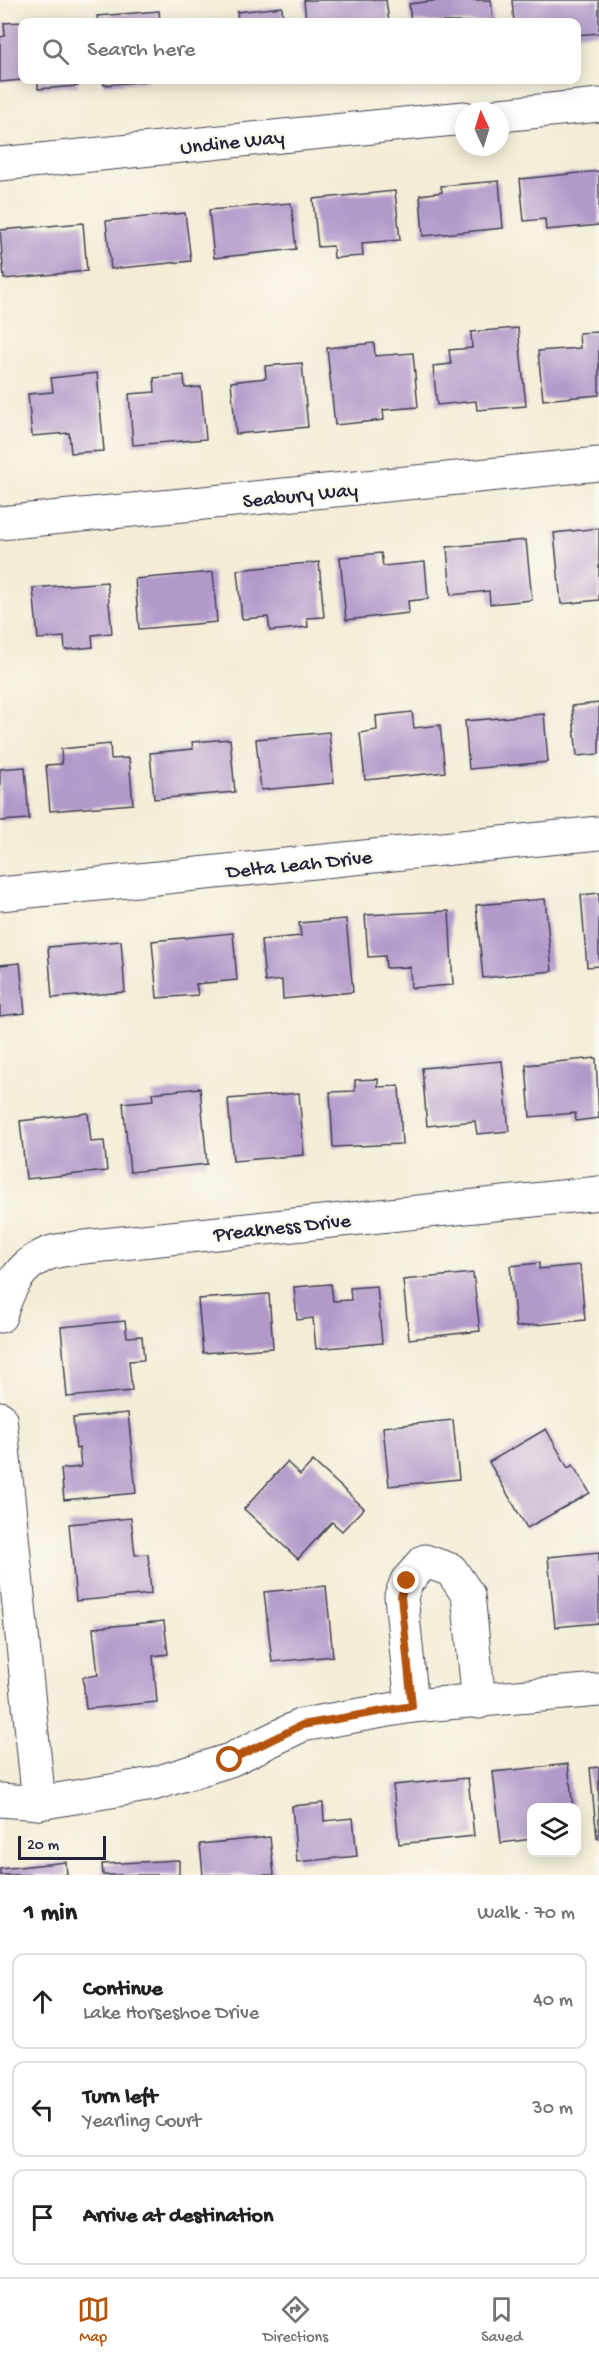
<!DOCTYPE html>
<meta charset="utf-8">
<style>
:root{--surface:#fff;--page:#f2f2f2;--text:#202124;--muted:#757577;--line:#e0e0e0;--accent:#b45309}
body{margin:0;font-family:"Gochi Hand",sans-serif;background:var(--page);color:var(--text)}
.controls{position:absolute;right:18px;bottom:18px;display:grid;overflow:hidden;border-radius:12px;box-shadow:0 3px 15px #0003}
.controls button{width:54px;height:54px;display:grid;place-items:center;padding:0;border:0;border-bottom:2px solid var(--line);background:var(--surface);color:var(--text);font:30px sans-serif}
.compass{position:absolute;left:455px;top:102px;width:54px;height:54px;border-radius:50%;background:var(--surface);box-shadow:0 3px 15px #0003;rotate:356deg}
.scale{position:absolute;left:18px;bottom:15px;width:88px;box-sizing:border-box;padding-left:6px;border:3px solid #22223b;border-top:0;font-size:16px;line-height:21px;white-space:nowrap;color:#22223b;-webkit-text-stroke:4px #fbf7ec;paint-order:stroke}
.stop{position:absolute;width:18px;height:18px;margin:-14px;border:4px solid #b45309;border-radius:50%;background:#fff}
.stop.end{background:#b45309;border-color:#fff;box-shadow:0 2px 6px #0008}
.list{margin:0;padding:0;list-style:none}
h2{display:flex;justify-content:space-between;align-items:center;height:78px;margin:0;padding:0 24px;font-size:26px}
h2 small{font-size:20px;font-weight:400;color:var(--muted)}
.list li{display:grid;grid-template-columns:39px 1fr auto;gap:18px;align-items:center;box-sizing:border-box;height:96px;margin:0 12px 12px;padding:0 12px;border:2px solid var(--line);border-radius:12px}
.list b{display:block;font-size:22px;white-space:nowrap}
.list p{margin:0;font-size:20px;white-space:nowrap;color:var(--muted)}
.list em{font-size:20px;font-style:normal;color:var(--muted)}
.icon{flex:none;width:33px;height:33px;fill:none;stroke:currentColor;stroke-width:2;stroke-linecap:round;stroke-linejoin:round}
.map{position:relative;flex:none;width:599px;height:1875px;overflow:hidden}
.search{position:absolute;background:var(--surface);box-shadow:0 3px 15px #0003;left:18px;right:18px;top:18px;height:66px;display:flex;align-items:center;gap:15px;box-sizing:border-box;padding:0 21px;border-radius:12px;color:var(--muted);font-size:22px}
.sheet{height:402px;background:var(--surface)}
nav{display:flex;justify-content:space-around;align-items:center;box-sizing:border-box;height:84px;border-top:2px solid var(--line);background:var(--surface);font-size:16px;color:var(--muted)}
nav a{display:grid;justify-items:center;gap:3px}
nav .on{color:var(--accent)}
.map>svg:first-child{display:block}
.building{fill:#b199ca}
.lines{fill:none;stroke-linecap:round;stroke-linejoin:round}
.minor-casing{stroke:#414052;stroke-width:35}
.minor{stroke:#fff;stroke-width:33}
.route{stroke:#b45309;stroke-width:8}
.labels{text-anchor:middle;stroke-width:5;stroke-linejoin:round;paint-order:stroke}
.street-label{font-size:21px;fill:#22223b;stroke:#fbf7ec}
</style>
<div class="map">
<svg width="599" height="1875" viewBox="0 0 599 1875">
<rect width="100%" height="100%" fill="#fbf7ec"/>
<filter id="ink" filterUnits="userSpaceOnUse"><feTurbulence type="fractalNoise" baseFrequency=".0167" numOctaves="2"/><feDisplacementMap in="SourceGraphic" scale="12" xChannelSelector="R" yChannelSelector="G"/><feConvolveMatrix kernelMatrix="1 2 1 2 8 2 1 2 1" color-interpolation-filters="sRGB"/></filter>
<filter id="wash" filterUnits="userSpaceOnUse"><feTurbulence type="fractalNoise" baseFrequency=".008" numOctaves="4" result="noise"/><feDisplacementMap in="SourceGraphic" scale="24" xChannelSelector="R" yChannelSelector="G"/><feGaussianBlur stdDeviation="1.35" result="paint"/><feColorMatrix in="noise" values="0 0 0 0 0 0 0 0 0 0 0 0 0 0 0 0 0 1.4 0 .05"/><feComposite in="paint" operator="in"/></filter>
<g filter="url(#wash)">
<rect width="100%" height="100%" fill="#f3edd7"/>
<g id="blocks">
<g class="building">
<polygon points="304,0 386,0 389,22 306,22"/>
<polygon points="442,0 491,0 493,22 411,22 409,4"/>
<polygon points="512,0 599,0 599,33 576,35 576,22 514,22"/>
<polygon points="282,7 283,22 233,22 238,20 237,12"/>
<polygon points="159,11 160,22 98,22 97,16"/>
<polygon points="22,22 22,80 0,82 0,37 5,36 4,23"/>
<polygon points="38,80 77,80 78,86 38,89"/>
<polygon points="103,80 148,80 148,81 104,85"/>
<polygon points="599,171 599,225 546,230 545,219 524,221 520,179"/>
<polygon points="499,181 503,228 423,236 420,195 442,192 441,186"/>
<polygon points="395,191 400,240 362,243 363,256 334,258 333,246 318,247 313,199"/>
<polygon points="291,203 296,249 214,258 209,210"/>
<polygon points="185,213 191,261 111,269 106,221"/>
<polygon points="83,223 87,271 4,279 0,230"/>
<polygon points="518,328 526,406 477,410 476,401 437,405 433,366 451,364 449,350 472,348 471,332"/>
<polygon points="599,332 599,395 543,400 538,351 580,348 579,333"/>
<polygon points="374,343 375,356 413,353 418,407 383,410 384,420 335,425 327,348"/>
<polygon points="302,363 308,427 236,434 231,382 266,378 265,366"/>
<polygon points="97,373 104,451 71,453 69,433 32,436 28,394 53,392 51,378"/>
<polygon points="184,375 185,388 201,387 206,439 133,445 129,394 155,392 154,378"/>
<polygon points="599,528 599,600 561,604 554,533"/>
<polygon points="526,540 532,600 490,604 489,591 451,595 447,547"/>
<polygon points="381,553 383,566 425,562 428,599 408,601 409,613 346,620 340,557"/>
<polygon points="319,562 324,617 307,618 308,627 270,631 268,617 242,619 237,570"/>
<polygon points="213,572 217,622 139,629 135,579"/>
<polygon points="107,582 112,633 92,635 93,647 65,650 64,637 38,639 33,588"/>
<polygon points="599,703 599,754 577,756 572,706"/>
<polygon points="412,712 414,728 440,725 445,772 365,780 360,733 377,730 376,716"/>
<polygon points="544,714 548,762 469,769 465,721"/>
<polygon points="329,732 334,783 261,790 256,739"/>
<polygon points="230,739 235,792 154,799 150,753 193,749 192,742"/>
<polygon points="110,744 111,759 129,758 133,804 50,811 46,765 62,764 61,749"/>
<polygon points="25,767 29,819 0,821 0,769"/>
<polygon points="599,893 599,966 587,967 581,895"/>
<polygon points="545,899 552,971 483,978 476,905"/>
<polygon points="449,911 453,985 411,988 410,967 386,968 385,956 368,957 365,915"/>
<polygon points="346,919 353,992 283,999 282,980 265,982 261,940 301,936 299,923"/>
<polygon points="233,933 237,980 196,984 198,995 157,998 152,941"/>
<polygon points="121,941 125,992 52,998 48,947"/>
<polygon points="20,963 25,1013 0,1016 0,965"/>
<polygon points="596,1058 599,1118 576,1121 575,1113 530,1117 526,1065"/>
<polygon points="502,1061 509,1131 477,1134 475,1121 427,1126 422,1068"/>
<polygon points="378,1079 378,1087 399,1086 402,1144 333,1147 330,1092 355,1091 355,1080"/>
<polygon points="200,1088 207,1164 130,1172 123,1103 153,1100 152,1093"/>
<polygon points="299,1093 304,1155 233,1161 228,1099"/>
<polygon points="88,1113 91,1142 104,1141 107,1171 26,1179 20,1121"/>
<polygon points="539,1263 539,1269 580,1265 585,1320 516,1327 510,1266"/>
<polygon points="473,1273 480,1331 409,1339 403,1280"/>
<polygon points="331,1284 333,1301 351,1300 350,1288 377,1286 382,1343 316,1349 313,1318 297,1320 294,1287"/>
<polygon points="269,1294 273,1348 203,1353 198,1299"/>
<polygon points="125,1321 127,1337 142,1336 144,1360 129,1361 132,1391 67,1397 61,1327"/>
<polygon points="128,1413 136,1493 64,1500 61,1469 81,1467 79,1448 76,1449 73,1418"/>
<polygon points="453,1420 459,1479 389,1486 383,1427"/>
<polygon points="546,1429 568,1468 573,1465 590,1493 527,1528 489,1462"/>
<polygon points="313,1461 364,1508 342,1531 332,1522 298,1559 244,1509 287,1462 300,1475"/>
<polygon points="131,1518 135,1555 148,1554 151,1594 76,1601 69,1524"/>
<polygon points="599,1552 599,1623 555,1627 548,1557"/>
<polygon points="326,1586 333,1656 272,1662 264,1592"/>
<polygon points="164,1621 168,1654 153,1656 157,1702 86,1709 83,1677 98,1675 93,1628"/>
<polygon points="568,1764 573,1808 532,1808 532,1839 501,1843 493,1772"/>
<polygon points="599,1767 599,1838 597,1838 590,1768"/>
<polygon points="468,1778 474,1836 399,1844 393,1785"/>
<polygon points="323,1803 324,1821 353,1818 357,1856 297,1862 292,1806"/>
<polygon points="270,1837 274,1875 203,1875 200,1844"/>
<polygon points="179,1860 179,1875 103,1875 102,1864"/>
<polygon points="66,1862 67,1875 0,1875 0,1869"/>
</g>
</g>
</g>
<g filter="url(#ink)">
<use href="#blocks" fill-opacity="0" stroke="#414052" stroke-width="1.5"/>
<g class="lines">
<defs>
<g id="minor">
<polyline points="500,115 599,105"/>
<polyline points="0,164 464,118"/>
<polyline points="0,523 599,464"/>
<polyline points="0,894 599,833"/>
<path d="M0,1316C8,1289 19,1265 47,1254C55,1250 66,1250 75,1248L599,1193"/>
<polyline points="0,1418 39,1803"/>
<polyline points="412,1706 401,1596 407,1581 425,1561 451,1570 468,1595 479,1702"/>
<polyline points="0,1800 39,1803 153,1784 230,1760 302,1725 412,1706 599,1690"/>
</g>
</defs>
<use href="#minor" class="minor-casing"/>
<use href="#minor" class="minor"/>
</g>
</g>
<g class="lines" filter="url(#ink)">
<polyline class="route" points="230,1760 302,1725 412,1706 401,1596 407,1581"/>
</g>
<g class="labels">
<g class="street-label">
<text transform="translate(232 141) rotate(-6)" y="7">Undine Way</text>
<text transform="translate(300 494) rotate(-6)" y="7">Seabury Way</text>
<text transform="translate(299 863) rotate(-6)" y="7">Delta Leah Drive</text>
<text transform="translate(282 1226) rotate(-6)" y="7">Preakness Drive</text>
</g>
</g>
</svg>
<div class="controls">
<button><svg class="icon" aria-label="layers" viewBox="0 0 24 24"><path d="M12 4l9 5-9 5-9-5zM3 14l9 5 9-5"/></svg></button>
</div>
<svg class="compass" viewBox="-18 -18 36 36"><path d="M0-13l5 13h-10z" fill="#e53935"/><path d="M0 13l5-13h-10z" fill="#757577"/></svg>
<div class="scale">20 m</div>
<div class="stop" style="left:230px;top:1760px"></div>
<div class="stop end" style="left:407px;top:1581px"></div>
<div class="search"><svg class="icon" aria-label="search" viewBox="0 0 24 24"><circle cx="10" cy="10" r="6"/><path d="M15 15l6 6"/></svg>Search here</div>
</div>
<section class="sheet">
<h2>1 min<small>Walk · 70 m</small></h2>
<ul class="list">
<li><svg class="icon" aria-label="ahead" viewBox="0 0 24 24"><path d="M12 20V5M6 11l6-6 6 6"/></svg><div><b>Continue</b><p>Lake Horseshoe Drive</p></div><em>40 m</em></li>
<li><svg class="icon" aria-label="left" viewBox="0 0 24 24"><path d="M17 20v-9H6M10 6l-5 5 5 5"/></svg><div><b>Turn left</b><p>Yearling Court</p></div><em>30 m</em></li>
<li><svg class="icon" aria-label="arrive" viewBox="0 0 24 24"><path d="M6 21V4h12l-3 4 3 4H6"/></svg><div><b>Arrive at destination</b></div></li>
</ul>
</section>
<nav>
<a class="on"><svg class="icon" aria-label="map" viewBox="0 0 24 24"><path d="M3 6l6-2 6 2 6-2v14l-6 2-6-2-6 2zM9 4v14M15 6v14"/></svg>Map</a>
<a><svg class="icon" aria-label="directions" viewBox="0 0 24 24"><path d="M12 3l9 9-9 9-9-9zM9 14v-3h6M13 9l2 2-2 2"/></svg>Directions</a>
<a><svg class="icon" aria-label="saved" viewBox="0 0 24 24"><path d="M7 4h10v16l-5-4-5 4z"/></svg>Saved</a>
</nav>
